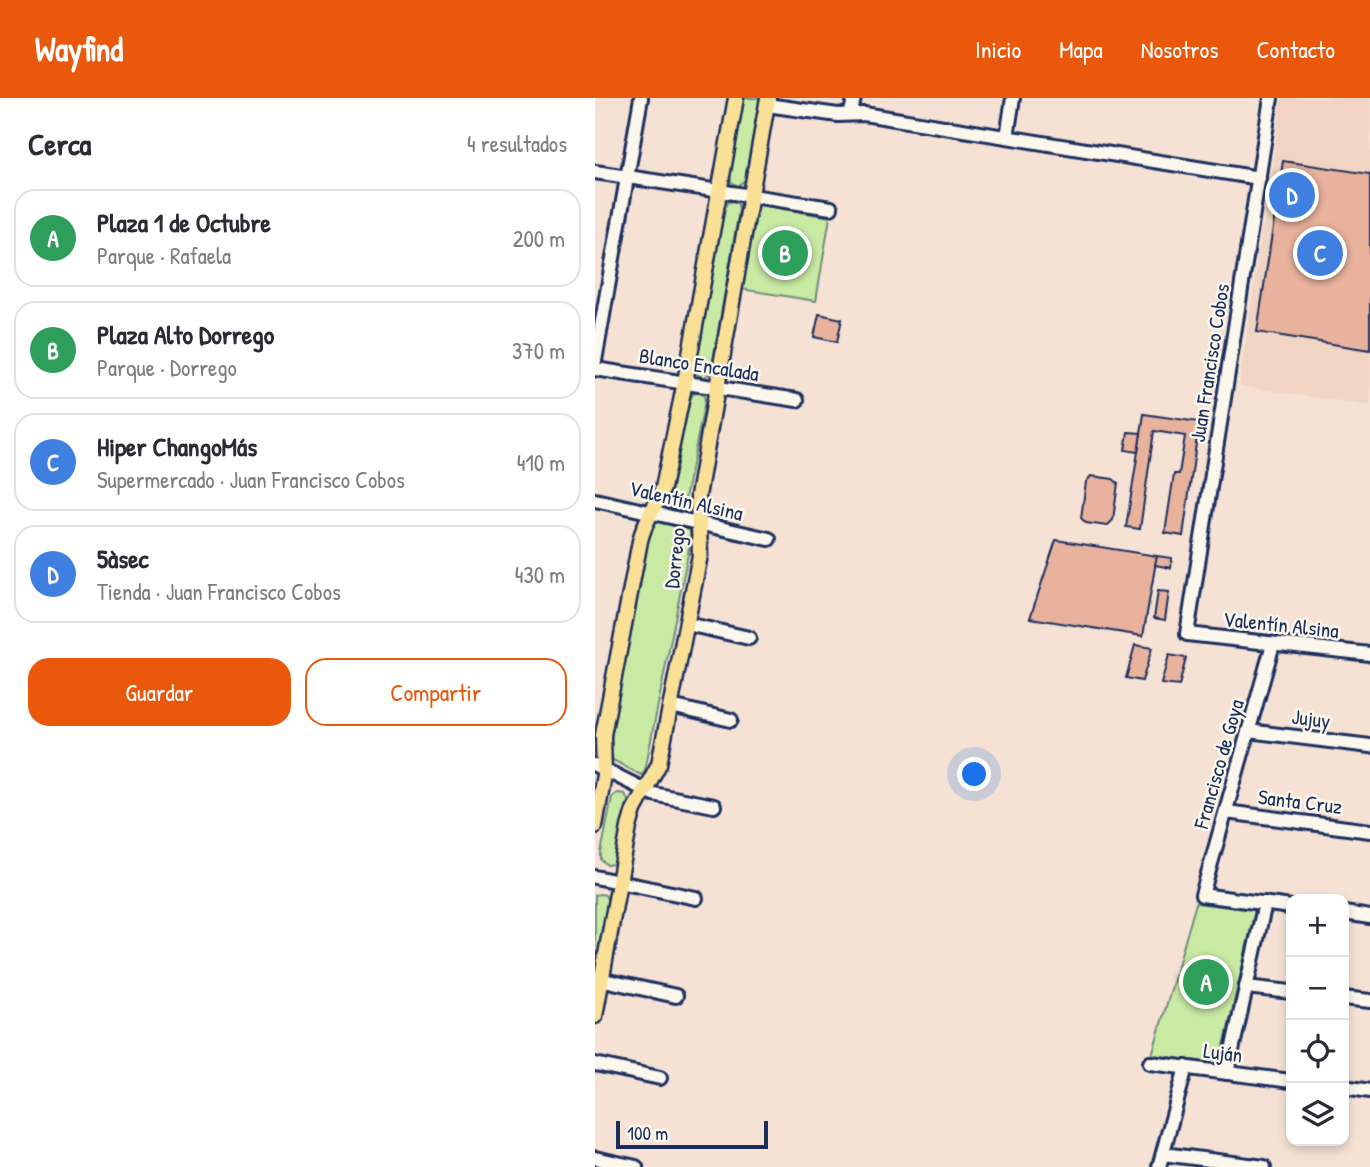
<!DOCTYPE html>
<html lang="es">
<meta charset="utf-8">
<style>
:root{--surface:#fff;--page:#f2f2f3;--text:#2b2b33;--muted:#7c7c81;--line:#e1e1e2;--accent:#ea580c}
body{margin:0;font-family:"Patrick Hand",sans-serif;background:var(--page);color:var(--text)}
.controls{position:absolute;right:21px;bottom:21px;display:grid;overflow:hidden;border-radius:14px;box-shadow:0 4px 10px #0003}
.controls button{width:63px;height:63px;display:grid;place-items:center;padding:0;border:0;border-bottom:2px solid var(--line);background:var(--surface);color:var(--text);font:35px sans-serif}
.scale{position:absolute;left:21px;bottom:18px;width:152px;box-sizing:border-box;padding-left:7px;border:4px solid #1b2f5e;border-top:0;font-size:19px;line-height:24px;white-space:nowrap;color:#1b2f5e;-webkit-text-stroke:5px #fbf7ec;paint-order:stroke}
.you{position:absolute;left:380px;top:677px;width:24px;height:24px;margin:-18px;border:5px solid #fff;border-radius:50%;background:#1a73e8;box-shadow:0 0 0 10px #1a73e833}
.badge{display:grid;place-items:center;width:46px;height:46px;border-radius:50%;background:var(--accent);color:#fff;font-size:23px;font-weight:700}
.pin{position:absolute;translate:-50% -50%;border:4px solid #fff;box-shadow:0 2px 7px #0006}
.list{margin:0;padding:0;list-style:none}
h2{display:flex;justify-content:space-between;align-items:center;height:91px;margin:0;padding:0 28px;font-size:30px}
h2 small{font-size:23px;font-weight:400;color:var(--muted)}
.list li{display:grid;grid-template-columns:46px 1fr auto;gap:21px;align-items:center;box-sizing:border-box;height:98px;margin:0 14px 14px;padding:0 14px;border:2px solid var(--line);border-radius:21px}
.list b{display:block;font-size:26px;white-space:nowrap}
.list p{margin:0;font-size:23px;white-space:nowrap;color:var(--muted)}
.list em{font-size:23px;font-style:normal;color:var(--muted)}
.actions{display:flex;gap:14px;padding:21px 28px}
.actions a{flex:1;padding:16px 0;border:2px solid var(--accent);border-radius:21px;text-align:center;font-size:24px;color:var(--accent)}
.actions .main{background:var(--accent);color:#fff}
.icon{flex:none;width:38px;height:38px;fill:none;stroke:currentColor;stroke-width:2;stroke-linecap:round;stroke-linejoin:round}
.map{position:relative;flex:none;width:775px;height:1069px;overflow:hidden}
header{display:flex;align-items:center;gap:42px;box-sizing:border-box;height:98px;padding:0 35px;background:var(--accent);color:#fff}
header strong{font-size:33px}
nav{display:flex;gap:38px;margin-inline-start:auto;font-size:24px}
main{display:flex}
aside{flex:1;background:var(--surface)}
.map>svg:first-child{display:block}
.built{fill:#f1d4c3}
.green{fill:#c9eaa3;stroke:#728c80;stroke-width:2}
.building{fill:#e8b29c;stroke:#1b2f5e;stroke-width:2}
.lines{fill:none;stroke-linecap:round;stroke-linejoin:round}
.minor-casing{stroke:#1b2f5e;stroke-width:18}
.major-casing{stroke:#1b2f5e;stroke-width:19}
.minor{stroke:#fbf7ec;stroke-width:12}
.major{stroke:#fadf96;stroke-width:14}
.labels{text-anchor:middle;stroke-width:5;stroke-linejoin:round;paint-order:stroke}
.street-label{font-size:21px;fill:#1b2f5e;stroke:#fbf7ec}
</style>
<header>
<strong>Wayfind</strong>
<nav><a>Inicio</a><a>Mapa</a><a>Nosotros</a><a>Contacto</a></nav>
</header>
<main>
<aside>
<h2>Cerca<small>4 resultados</small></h2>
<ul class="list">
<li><span class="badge" style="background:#2e9e5b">A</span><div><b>Plaza 1 de Octubre</b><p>Parque · Rafaela</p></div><em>200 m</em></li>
<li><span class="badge" style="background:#2e9e5b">B</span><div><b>Plaza Alto Dorrego</b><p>Parque · Dorrego</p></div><em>370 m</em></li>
<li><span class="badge" style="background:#3f7fe0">C</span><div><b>Hiper ChangoMás</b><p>Supermercado · Juan Francisco Cobos</p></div><em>410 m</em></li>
<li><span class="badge" style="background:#3f7fe0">D</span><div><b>5àsec</b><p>Tienda · Juan Francisco Cobos</p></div><em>430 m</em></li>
</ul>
<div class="actions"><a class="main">Guardar</a><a>Compartir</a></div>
</aside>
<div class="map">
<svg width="775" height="1069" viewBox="0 0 775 1069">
<rect width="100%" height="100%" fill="#f5e2d4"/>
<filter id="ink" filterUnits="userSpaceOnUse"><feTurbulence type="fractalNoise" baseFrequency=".0143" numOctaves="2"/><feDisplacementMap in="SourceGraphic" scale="14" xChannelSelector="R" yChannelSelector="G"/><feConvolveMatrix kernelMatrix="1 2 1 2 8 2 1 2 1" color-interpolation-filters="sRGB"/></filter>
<g filter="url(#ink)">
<polygon class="built" points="687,0 775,0 775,308 644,288"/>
<g class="green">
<polygon points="149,0 165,0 150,82 143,88 136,84 135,77"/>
<polygon points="138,103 143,106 144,112 116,274 109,280 102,276 101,269 129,110 132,105"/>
<polygon points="164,107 235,119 221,203 146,191 159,111"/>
<polygon points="104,294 109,298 110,303 89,406 88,409 81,413 75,408 74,402 95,301 98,296"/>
<polygon points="64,424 95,432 95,446 50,672 46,677 18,662 14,651 51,446 58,427"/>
<polygon points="22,695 30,696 33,702 20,762 18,766 12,767 6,762 6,755 17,699"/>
<polygon points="5,796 10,797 13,803 0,866 0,797"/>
<polygon points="601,805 660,812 625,966 557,957"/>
</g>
<g class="building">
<polygon points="688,63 775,76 775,252 662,234"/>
<polygon points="224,216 247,221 242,244 219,239"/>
<polygon points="549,316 604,324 588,438 570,435 579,376 584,376 590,338 559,333 545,431 531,429"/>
<polygon points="533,334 546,335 543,354 530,352"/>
<polygon points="496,378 518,381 523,385 518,422 512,428 491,425 486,420 491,384"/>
<polygon points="461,442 562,458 548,538 435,520"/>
<polygon points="562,458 577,460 576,470 560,467"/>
<polygon points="563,493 574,494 570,522 559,520"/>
<polygon points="540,547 557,550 547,583 531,580"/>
<polygon points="574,557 591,560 584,588 566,586"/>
</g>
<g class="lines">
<defs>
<g id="minor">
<polyline points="676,0 592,536 775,556"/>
<polyline points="172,7 243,17 269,16 664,80"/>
<polyline points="256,15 259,0"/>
<polyline points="412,39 418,0"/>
<polyline points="0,74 236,110"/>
<polyline points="0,263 46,0"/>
<polyline points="0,271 202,302"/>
<polyline points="0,402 174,441"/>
<polyline points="92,526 154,540"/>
<polyline points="678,546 607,797 696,809"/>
<polyline points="76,608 136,622"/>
<polyline points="653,633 775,648"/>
<polyline points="0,667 58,696 119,708"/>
<polyline points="631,714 775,733"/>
<polyline points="0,779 101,800"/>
<polyline points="749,815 775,819"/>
<polyline points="0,880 81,898"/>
<polyline points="651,889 696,894"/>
<polyline points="749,900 775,903"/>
<polyline points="555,965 696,983"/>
<polyline points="0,966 65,980"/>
<polyline points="632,975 670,805"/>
<polyline points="749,989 775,993"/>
<polyline points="568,1056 669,1069"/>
<polyline points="0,1060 41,1069"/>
<polyline points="564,1069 591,969"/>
</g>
<g id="major">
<path d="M0,728L9,677L8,637L45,443C49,423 61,409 68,390L90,284L141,0"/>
<polyline points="0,918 34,729 39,712 64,666 105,457 103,398 173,0"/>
</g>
</defs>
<use href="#minor" class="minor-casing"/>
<use href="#major" class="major-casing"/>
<use href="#minor" class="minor"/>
<use href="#major" class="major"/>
</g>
</g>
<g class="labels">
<g class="street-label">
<text transform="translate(615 265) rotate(-81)" y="7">Juan Francisco Cobos</text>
<text transform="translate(104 267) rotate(9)" y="7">Blanco Encalada</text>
<text transform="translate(91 403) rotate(13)" y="7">Valentín Alsina</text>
<text transform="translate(80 460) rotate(-84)" y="7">Dorrego</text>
<text transform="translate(686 527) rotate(6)" y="7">Valentín Alsina</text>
<text transform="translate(716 621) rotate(7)" y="7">Jujuy</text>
<text transform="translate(624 666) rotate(-74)" y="7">Francisco de Goya</text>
<text transform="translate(705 704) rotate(7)" y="7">Santa Cruz</text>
<text transform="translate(628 955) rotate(7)" y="7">Luján</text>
</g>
</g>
</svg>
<div class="controls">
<button>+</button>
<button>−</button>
<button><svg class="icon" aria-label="locate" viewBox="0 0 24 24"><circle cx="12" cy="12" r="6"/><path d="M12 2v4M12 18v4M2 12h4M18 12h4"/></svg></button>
<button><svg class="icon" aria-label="layers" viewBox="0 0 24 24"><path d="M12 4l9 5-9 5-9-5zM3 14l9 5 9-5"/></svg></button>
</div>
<div class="scale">100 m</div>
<div class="you"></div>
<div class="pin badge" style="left:611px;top:884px;background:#2e9e5b">A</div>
<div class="pin badge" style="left:190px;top:155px;background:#2e9e5b">B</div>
<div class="pin badge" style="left:725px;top:155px;background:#3f7fe0">C</div>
<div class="pin badge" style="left:697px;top:97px;background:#3f7fe0">D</div>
</div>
</main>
